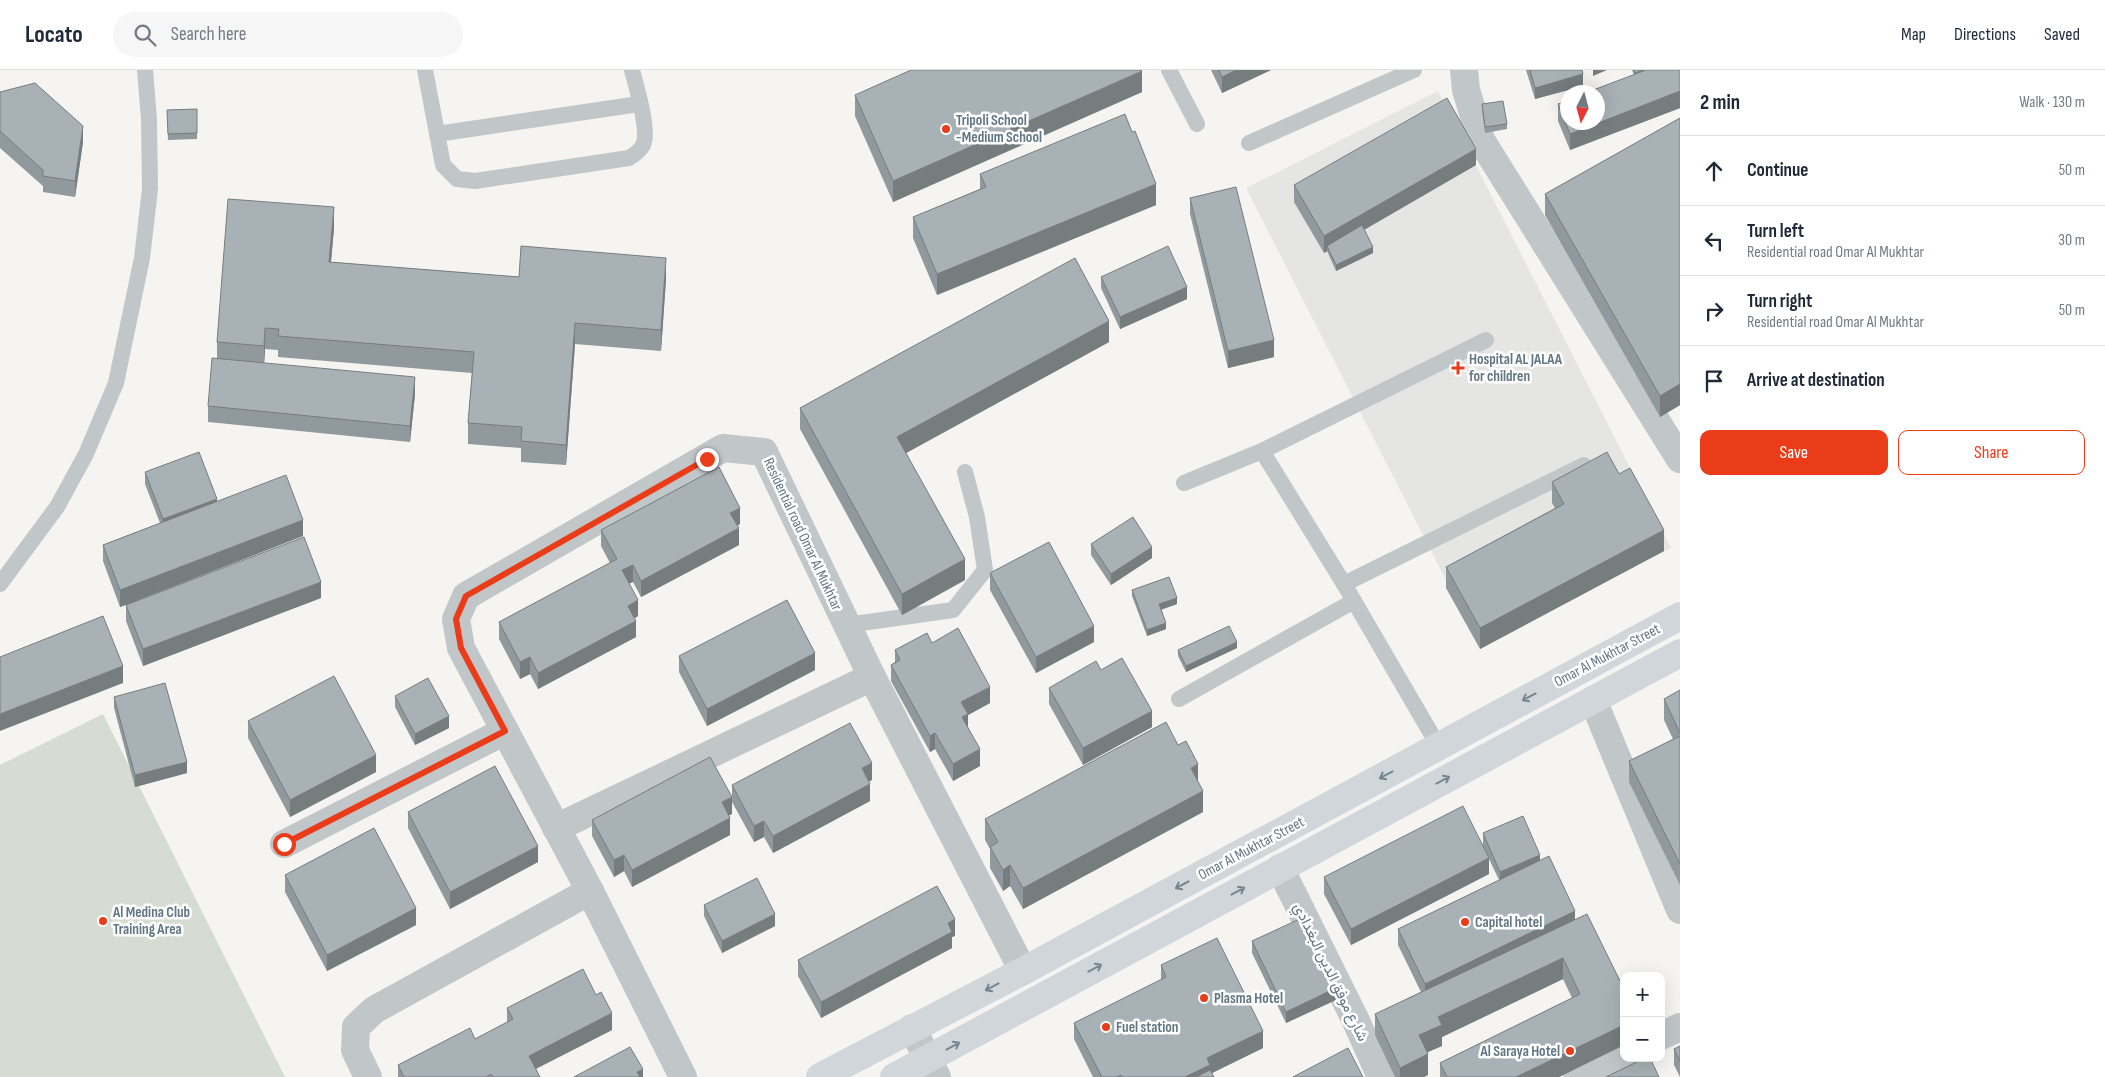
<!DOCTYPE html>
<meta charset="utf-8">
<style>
:root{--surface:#fff;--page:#f6f6f7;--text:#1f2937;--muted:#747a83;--line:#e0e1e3;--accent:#eb3c1a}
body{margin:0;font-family:"Sofia Sans Condensed",Vazirmatn,sans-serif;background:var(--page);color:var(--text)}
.controls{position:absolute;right:15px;bottom:15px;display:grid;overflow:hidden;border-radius:10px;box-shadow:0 5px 20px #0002}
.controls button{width:45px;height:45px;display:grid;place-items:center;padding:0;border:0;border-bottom:1px solid var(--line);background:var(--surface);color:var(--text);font:25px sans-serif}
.compass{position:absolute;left:1560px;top:15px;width:45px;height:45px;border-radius:50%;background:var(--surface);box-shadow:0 5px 20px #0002;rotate:186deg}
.stop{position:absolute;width:15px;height:15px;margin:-11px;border:4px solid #eb3c1a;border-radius:50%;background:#fff}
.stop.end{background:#eb3c1a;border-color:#fff;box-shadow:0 1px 5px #0008}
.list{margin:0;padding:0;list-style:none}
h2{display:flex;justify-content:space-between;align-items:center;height:65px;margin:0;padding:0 20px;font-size:21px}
h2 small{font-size:16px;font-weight:400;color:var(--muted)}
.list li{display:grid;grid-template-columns:32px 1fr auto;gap:15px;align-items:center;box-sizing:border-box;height:70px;padding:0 20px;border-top:1px solid var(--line)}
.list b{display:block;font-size:19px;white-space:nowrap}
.list p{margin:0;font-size:16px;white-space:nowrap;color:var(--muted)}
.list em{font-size:16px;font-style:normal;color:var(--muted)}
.actions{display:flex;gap:10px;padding:15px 20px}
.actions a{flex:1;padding:11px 0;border:1px solid var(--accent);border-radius:10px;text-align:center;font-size:18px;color:var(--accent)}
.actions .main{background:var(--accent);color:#fff}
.icon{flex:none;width:28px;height:28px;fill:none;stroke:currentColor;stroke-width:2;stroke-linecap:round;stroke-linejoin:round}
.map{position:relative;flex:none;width:1680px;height:1007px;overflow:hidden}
header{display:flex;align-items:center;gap:30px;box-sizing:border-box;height:70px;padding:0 25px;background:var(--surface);border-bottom:1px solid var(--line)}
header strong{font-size:24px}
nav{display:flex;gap:28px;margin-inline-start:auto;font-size:18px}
.search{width:350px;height:45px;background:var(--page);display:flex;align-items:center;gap:12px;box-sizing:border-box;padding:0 18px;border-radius:28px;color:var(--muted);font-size:19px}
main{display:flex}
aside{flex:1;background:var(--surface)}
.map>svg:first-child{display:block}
.built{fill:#e5e6e4}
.pitch{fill:#d6dcd1}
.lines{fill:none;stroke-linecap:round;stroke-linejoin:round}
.service{stroke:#c1c6c8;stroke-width:16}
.minor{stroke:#c1c6c8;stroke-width:28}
.secondary{stroke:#d0d6da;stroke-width:28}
.wall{fill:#90999d}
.shaded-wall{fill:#767d7f}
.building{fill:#a8b2b6;stroke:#767d7f}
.oneway{stroke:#728590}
.route{stroke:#eb3c1a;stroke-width:6}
.poi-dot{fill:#eb3c1a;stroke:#fff;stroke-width:2}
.labels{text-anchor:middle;stroke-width:5;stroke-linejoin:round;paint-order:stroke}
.poi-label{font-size:15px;font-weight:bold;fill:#627783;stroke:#fff;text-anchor:start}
.street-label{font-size:15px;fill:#627783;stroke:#fff}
</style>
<header>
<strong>Locato</strong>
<div class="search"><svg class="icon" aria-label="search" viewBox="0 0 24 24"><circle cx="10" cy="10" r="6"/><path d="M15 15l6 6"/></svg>Search here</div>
<nav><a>Map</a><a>Directions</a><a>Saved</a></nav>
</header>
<main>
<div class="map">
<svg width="1680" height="1007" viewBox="0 0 1680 1007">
<rect width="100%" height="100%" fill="#f5f4f0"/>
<polygon class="built" points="1438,21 1671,478 1479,575 1246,118"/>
<polygon class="pitch" points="103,644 285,1007 0,1007 0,695"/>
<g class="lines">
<g class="service">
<path d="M425,0L443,95L457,109L475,111L629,88C634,85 640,81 643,75C650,61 636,16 632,0"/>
<polyline points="1169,0 1197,54"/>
<polyline points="437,64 639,34"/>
<polyline points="1249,73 1414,0"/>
<polyline points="1184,413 1262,381"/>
<polyline points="0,514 57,437 86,384 116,313 142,188 150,119 149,49 145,0"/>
<polyline points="1344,514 1584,395"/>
<polyline points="847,555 953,540 985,500 977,447 965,402"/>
<polyline points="1179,629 1354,531"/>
<polyline points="1439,677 1344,514 1262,381 1486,270"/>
</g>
<g class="minor">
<polyline points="1464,0 1466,20 1481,70 1680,389"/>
<polyline points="1593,630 1680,840"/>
<polyline points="556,758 872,607"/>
<polyline points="284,774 505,661"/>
<polyline points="1280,798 1356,951 1381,1007"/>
<polyline points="912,958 937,1007"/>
<polyline points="1661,966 1680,957"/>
<polyline points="368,1007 355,980 356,957 374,940 590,821"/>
<polyline points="683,1007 590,821 461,578 456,549 466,526 723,378 764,382 872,607 1023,901"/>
<polyline points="1577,1007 1624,984"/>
</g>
<g class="secondary">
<polyline points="820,1007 1023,901 1680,546"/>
<polyline points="894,1007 1680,583"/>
</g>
</g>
<g class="wall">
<polygon points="1211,0 1271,0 1222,23"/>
<polygon points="1526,0 1582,0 1583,16 1535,29"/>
<polygon points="1632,0 1680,0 1680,38 1570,80 1558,51 1558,34 1634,5"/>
<polygon points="0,22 83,72 75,127 43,122 43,116 0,78"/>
<polygon points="1142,22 893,132 855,46 855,25"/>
<polygon points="1482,34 1507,54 1507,59 1485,63 1482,40"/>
<polygon points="197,39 197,69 168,70 167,40"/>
<polygon points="1680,48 1680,335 1660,347 1545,145 1545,124"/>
<polygon points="1476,95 1364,160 1373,183 1336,201 1327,181 1324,183 1294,132 1294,115"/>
<polygon points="980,104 1156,135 937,225 913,168 913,147 980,119"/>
<polygon points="1190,128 1274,287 1228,298 1190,144"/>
<polygon points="334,158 331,192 519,207 666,209 661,281 575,274 566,395 521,392 521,378 468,374 468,353 472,303 278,287 278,280 265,279 264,293 415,324 410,372 208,352 208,336 217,288 217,272"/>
<polygon points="1101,207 1187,229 1120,259 1101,218"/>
<polygon points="1109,272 906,383 965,510 902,545 800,359 800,338"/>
<polygon points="145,402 303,466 138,530 321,528 143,596 126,551 126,535 120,537 103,491 103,475 160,453 145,414"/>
<polygon points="1552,412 1664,481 1480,579 1446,518 1446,497 1555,438 1552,433"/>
<polygon points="740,454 737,456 739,475 641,527 633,512 629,513 638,546 635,548 636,567 538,619 530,604 520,609 499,569 499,552 610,493 601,476 601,460"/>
<polygon points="1091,474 1152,488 1111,515 1091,485"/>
<polygon points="990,503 1094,572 1036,603 990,520"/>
<polygon points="1132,520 1177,534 1161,540 1166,559 1147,566 1132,526"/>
<polygon points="932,573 990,633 968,645 968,658 980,696 953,711 935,679 930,682 891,611 891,595 895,592 895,580"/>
<polygon points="1237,578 1186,602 1178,586 1178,580"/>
<polygon points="679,586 815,600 707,656 679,602"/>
<polygon points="1101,600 1152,657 1083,695 1049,634 1049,618"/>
<polygon points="1680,620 1680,815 1629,712 1629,691 1673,669 1664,650 1664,629"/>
<polygon points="395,626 449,658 415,675 395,637"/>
<polygon points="114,627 187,703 135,717 114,638"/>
<polygon points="248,651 376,702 290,747 248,668"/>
<polygon points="872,710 869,711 870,731 773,783 764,767 754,772 732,732 732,715"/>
<polygon points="1198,712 1203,742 1023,839 1010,816 1003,821 990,798 990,779 985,770 985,749"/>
<polygon points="408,742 538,792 450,839 408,758"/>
<polygon points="732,744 729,745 730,765 632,817 624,801 614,807 592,766 592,750"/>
<polygon points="1483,763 1540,790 1575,850 1624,919 1624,975 1559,1007 1440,1007 1440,993 1572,928 1563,909 1442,967 1442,976 1427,982 1428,1005 1424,1007 1395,1007 1375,965 1375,944 1421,922 1398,875 1398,859 1499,810 1489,789 1489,804 1351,875 1324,824 1324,807 1483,774"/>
<polygon points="285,805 416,855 327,901 285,822"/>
<polygon points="704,835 775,856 722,883 704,846"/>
<polygon points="955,866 952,867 952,878 821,948 798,906 798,890"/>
<polygon points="1252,871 1338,929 1286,953 1252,883"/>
<polygon points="1161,895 1263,978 1212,1003 1214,1007 1093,1007 1074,969 1074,953 1161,910"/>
<polygon points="507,938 612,960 536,999 540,1007 398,1007 398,995 475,969 507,952"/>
<polygon points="1680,976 1680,1007 1674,995 1674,979"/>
</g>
<g class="shaded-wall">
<polygon points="1236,0 1271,0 1222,23 1222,7"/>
<polygon points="1593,0 1607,0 1593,6"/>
<polygon points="1142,1 1142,22 893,132 893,111"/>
<polygon points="1583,4 1583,16 1535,29 1535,18"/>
<polygon points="1680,21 1680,38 1570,80 1570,64"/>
<polygon points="83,56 83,72 75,127 75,111"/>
<polygon points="1476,79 1476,95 1329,180 1327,176 1327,181 1324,183 1324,166"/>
<polygon points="1156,114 1156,135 937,225 937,204"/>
<polygon points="334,137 334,158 329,213 329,192"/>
<polygon points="1373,177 1373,183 1336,201 1336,195"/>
<polygon points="666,188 666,209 661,281 661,260"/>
<polygon points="1187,217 1187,229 1120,259 1120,247"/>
<polygon points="1109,251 1109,272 897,388 897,367"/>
<polygon points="575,253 575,274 566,395 566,375"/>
<polygon points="265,258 265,279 264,297 264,276"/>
<polygon points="1274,270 1274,287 1228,298 1228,281"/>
<polygon points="415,307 415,324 410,372 410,356"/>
<polygon points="1680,314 1680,335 1660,347 1660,326"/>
<polygon points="217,429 217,441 163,461 163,449"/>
<polygon points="740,438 740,454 730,459 730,443"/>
<polygon points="303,450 303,466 120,537 120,520"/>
<polygon points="739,458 739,475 641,527 641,511"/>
<polygon points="1664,460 1664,481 1480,579 1480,558"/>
<polygon points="1152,477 1152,488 1111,515 1111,504"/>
<polygon points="965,489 965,510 902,545 902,524"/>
<polygon points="633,495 633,512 622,517 622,500"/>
<polygon points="321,512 321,528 143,596 143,579"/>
<polygon points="1177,528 1177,534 1159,540 1159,534"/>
<polygon points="638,530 638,546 628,552 628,536"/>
<polygon points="636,551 636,567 538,619 538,603"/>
<polygon points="1166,553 1166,559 1147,566 1147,560"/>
<polygon points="1094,556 1094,572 1036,603 1036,587"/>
<polygon points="1237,572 1237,578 1186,602 1186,596"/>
<polygon points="815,583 815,600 707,656 707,639"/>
<polygon points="530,587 530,604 520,609 520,592"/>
<polygon points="123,596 123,613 0,661 0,644"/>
<polygon points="990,617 990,633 968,645 968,661 962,664 961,632"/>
<polygon points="1152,641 1152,657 1083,695 1083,678"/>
<polygon points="449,646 449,658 415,675 415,664"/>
<polygon points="935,663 935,679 930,682 930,666"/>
<polygon points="980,679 980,696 953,711 953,694"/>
<polygon points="376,685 376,702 290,747 290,730"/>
<polygon points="187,692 187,703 135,717 135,705"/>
<polygon points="872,693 872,710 862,715 862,698"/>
<polygon points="1198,694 1198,715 1191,698"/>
<polygon points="870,714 870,731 773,783 773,766"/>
<polygon points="1203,721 1203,742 1023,839 1023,818"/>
<polygon points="732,727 732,744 722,749 722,732"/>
<polygon points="730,748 730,765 632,817 632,800"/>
<polygon points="764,751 764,767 754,772 754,756"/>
<polygon points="538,776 538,792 450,839 450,822"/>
<polygon points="624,785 624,801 614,807 614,790"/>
<polygon points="1540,785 1540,796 1500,814 1500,802"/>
<polygon points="1489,788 1489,804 1351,875 1351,859"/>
<polygon points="1010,795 1010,816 1003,821 1003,800"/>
<polygon points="416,838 416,855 327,901 327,885"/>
<polygon points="1575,841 1575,858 1425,930 1425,914"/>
<polygon points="775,844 775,856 722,883 722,871"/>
<polygon points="955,849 955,866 952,867 952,878 821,948 821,932"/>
<polygon points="1563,888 1563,909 1442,967 1442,976 1419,986 1419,965 1438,947"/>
<polygon points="1338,917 1338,929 1286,953 1286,942"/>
<polygon points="612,943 612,960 529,1002 529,986"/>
<polygon points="1624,955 1624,975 1559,1007 1516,1007"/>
<polygon points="1263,961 1263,978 1210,1004 1210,1007 1185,1007 1207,988"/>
<polygon points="1428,984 1428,1005 1424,1007 1400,1007 1400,998"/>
<polygon points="643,999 643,1007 637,1007 637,1002"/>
</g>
<g class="building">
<polygon points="911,0 1141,0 1142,1 893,111 855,25"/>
<polygon points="1219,0 1236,0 1222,7"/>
<polygon points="1530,0 1582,0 1583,4 1535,18"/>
<polygon points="1634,0 1643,0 1635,3"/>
<polygon points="1646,0 1680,0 1680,21 1570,64 1558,34 1568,30 1568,52 1598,52 1598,22 1588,22"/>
<polygon points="35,13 83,56 75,111 43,106 43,100 0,61 0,22"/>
<polygon points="1447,28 1476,79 1324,166 1294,115"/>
<polygon points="1503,31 1507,54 1485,57 1482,34"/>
<polygon points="197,39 197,63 168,64 167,40"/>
<polygon points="1125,44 1132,62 1135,61 1156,114 937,204 913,147 986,117 980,104"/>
<polygon points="1680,48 1680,314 1660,326 1545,124"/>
<polygon points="1236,117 1274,270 1228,281 1190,128"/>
<polygon points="228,129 334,137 329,192 519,207 521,176 666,188 661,260 575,253 566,375 521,371 522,357 468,353 474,282 278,266 279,259 265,258 264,276 217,272"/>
<polygon points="1362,155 1373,177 1336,195 1327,176"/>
<polygon points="1168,176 1187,217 1120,247 1101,207"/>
<polygon points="1075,188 1109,251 897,367 965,489 902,524 800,338"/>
<polygon points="212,288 415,307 410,356 208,336"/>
<polygon points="199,382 217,429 163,449 145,402"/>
<polygon points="1607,382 1619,404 1630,398 1664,460 1480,558 1446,497 1564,434 1552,412"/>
<polygon points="719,397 740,438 730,443 739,458 641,511 633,495 622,500 638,530 628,536 636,551 538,603 530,587 520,592 499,552 617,489 601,460"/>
<polygon points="286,405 303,450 120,520 103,475"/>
<polygon points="1133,447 1152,477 1111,504 1091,474"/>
<polygon points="304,467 321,512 143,579 126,535"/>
<polygon points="1049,472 1094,556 1036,587 990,503"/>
<polygon points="1169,507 1177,528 1159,534 1166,553 1147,560 1132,520"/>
<polygon points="787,530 815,583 707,639 679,586"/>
<polygon points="103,546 123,596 0,644 0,587"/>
<polygon points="1229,556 1237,572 1186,596 1178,580"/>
<polygon points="958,558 990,617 961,632 968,644 962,647 980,679 953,694 935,663 930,666 891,595 900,590 895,580 927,563 932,573"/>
<polygon points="1122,588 1152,641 1083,678 1049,618 1096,591 1101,600"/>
<polygon points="334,606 376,685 290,730 248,651"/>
<polygon points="428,608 449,646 415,664 395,626"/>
<polygon points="165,613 187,692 135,705 114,627"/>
<polygon points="1680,620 1680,663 1664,629"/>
<polygon points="1166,652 1178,675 1186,671 1198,694 1191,698 1203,721 1023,818 1010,795 1003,800 990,777 998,772 985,749"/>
<polygon points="850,653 872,693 862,698 870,714 773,766 764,751 754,756 732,715"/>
<polygon points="1680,666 1680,794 1629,691"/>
<polygon points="710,687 732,727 722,732 730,748 632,800 624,785 614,790 592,750"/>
<polygon points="495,696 538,776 450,822 408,742"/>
<polygon points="1463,736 1489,788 1351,859 1324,807"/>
<polygon points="1523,746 1540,785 1500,802 1483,763"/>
<polygon points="374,758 416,838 327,885 285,805"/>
<polygon points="1549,786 1575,841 1425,914 1398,859"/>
<polygon points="757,808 775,844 722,871 704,835"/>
<polygon points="937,816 955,849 948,853 952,862 821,932 798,890"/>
<polygon points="1587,844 1624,919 1624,955 1516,1007 1447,1007 1440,993 1580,924 1563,888 1438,947 1442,955 1419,965 1428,984 1400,998 1375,944"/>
<polygon points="1304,847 1338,917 1286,942 1252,871"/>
<polygon points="1217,868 1263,961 1207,988 1210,995 1185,1007 1122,1007 1121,1005 1116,1007 1102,1007 1074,953 1166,907 1161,895"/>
<polygon points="583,899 596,925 601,922 612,943 529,986 540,1007 493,1007 491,1004 486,1007 404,1007 398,995 470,958 475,969 513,949 507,938"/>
<polygon points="1680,976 1680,991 1674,979"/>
<polygon points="630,977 643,999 637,1002 640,1007 574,1007"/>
<polygon points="1348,978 1363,1007 1293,1007"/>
<polygon points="1645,988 1650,988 1659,1007 1606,1007"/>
<polygon points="1210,1000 1214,1007 1196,1007"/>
</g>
<defs><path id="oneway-shaft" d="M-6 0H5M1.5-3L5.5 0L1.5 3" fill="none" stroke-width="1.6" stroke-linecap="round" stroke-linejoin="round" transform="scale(1.25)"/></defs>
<g class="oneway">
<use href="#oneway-shaft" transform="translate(1529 627) rotate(152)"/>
<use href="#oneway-shaft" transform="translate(1386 705) rotate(152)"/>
<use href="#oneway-shaft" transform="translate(1443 710) rotate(-28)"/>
<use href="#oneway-shaft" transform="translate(1182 815) rotate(152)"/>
<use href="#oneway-shaft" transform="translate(1238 821) rotate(-28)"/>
<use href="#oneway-shaft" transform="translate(1095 898) rotate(-28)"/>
<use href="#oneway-shaft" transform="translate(992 917) rotate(152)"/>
<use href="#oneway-shaft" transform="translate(953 976) rotate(-28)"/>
</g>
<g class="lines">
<polyline class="route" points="284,774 505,661 461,578 456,549 466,526 707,389"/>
</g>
<g class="poi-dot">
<circle cx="946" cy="59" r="5"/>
<path d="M1455.5 290.5h5v5h5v5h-5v5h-5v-5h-5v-5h5z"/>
<circle cx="103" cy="851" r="5"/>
<circle cx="1465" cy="852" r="5"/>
<circle cx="1204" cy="928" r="5"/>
<circle cx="1106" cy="957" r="5"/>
<circle cx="1570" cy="981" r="5"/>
</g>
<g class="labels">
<g class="poi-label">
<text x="956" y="55">Tripoli School<tspan x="956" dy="17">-Medium School</tspan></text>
<text x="1469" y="294">Hospital AL JALAA<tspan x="1469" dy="17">for children</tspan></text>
<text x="113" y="847">Al Medina Club<tspan x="113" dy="17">Training Area</tspan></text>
<text x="1475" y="857">Capital hotel</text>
<text x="1214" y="933">Plasma Hotel</text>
<text x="1116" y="962">Fuel station</text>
<text x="1560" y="986" text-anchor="end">Al Saraya Hotel</text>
</g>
<g class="street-label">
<text transform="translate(803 464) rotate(65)" y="5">Residential road Omar Al Mukhtar</text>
<text transform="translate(1607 585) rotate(-28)" y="5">Omar Al Mukhtar Street</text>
<text transform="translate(1251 778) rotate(-28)" y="5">Omar Al Mukhtar Street</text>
<text transform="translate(1331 902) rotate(64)" y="5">شارع موفق الدين البغدادي</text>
</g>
</g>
</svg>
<div class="controls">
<button>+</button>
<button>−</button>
</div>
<svg class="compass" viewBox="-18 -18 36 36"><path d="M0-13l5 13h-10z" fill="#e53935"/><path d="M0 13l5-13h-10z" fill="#747a83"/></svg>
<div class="stop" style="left:284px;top:774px"></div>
<div class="stop end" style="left:707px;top:389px"></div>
</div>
<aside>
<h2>2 min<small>Walk · 130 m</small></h2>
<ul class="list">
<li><svg class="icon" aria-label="ahead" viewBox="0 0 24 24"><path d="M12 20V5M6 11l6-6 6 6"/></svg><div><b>Continue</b></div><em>50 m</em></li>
<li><svg class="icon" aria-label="left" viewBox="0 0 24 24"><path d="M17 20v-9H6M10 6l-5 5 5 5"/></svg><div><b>Turn left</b><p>Residential road Omar Al Mukhtar</p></div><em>30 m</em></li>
<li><svg class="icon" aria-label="right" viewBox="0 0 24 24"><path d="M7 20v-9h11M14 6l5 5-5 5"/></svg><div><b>Turn right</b><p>Residential road Omar Al Mukhtar</p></div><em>50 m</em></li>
<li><svg class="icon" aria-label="arrive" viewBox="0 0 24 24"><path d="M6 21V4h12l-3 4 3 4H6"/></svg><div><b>Arrive at destination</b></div></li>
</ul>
<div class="actions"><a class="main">Save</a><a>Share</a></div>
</aside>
</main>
